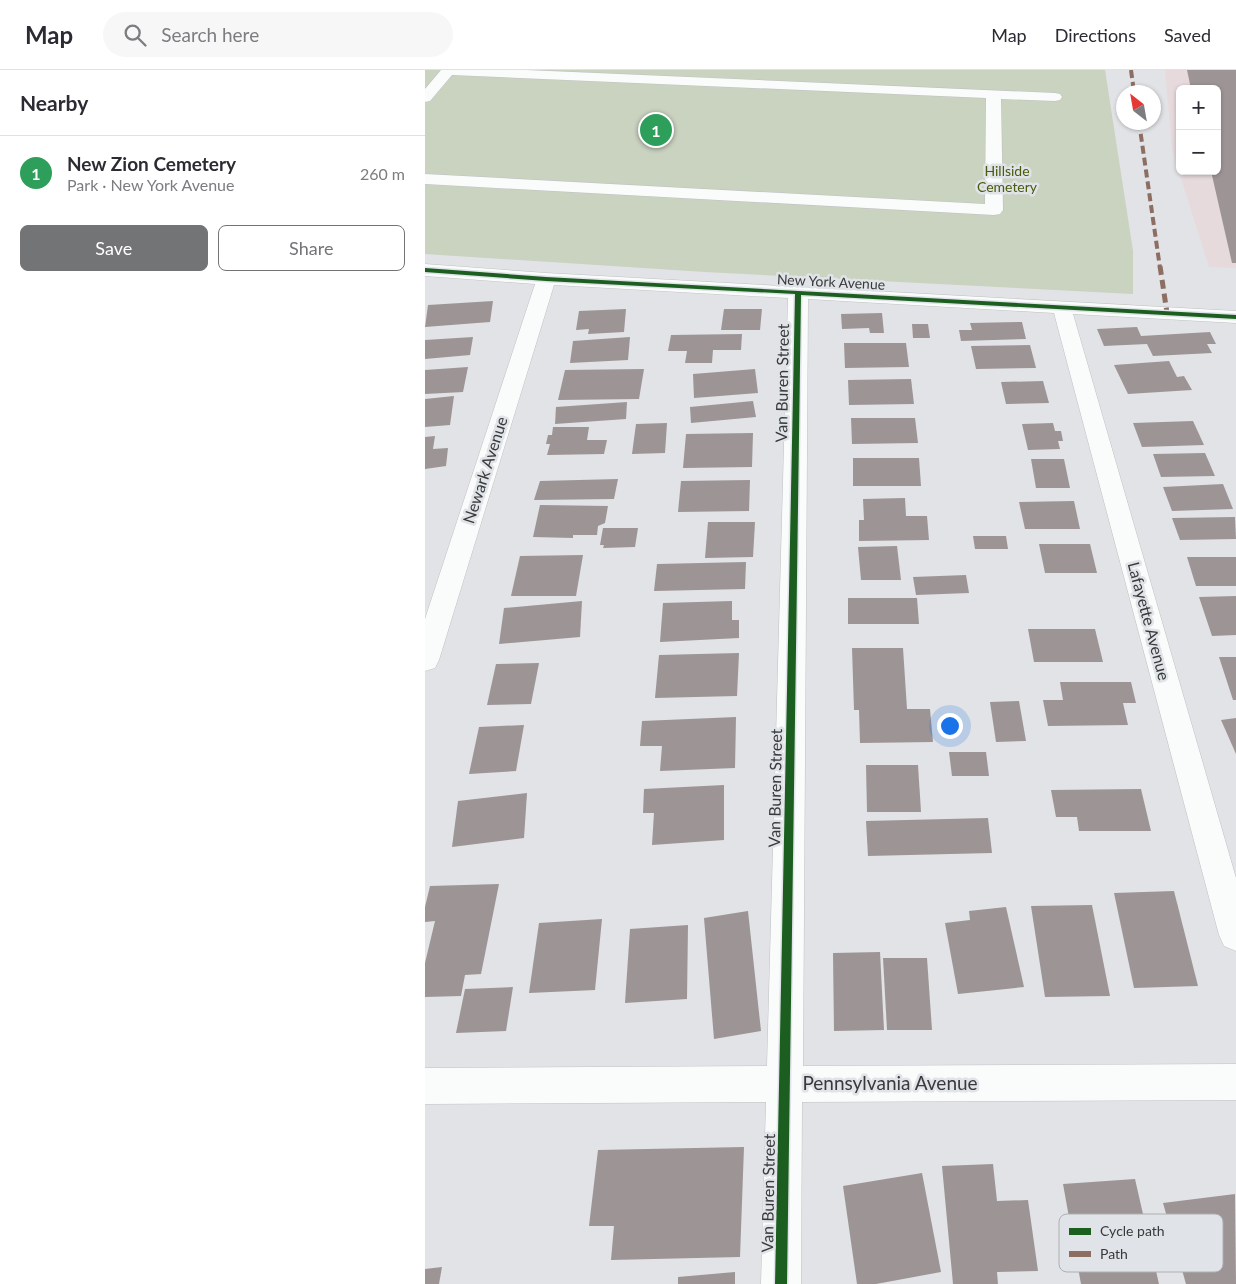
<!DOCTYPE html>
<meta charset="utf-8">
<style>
:root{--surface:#fff;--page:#f7f7f7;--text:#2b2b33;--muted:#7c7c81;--line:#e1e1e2;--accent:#737476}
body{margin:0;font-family:Lato,sans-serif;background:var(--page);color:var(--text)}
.controls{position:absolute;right:15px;top:15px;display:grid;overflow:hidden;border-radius:8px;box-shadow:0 1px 4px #0004}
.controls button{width:45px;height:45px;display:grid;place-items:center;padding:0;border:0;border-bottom:1px solid var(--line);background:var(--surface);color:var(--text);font:25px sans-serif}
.compass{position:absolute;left:691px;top:15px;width:45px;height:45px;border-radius:50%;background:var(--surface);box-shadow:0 1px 4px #0004;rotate:329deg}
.you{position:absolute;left:524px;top:655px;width:18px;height:18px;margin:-12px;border:4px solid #fff;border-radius:50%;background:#1a73e8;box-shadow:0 0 0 8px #1a73e833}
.badge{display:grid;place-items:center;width:32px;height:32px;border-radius:50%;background:var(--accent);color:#fff;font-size:16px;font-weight:700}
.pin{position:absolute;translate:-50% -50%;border:2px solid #fff;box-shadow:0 1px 5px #0006}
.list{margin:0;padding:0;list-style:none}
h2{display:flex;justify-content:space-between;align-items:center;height:65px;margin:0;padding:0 20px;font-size:21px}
h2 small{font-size:16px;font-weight:400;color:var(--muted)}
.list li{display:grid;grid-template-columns:32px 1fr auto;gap:15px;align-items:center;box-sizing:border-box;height:75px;padding:0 20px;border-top:1px solid var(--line)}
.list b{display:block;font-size:19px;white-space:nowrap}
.list p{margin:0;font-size:16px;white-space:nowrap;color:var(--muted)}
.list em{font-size:16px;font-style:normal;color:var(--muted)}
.actions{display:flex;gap:10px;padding:15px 20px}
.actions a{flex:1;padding:11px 0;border:1px solid var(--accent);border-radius:8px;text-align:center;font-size:18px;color:var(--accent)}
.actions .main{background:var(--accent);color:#fff}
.icon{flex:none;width:28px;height:28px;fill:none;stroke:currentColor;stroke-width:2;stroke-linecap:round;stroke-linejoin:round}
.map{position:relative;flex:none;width:811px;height:1214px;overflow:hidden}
header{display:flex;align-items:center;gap:30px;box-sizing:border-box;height:70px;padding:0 25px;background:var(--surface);border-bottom:1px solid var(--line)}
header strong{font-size:24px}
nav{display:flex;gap:28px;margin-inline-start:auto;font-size:18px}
.search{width:350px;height:45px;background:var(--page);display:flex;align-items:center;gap:12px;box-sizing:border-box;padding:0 18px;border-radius:28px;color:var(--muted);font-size:19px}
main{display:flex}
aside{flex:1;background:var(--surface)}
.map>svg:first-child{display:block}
.industrial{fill:#e7dadd;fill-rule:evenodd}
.green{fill:#cad2c0}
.building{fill:#9d9495}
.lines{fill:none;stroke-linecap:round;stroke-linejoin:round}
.minor-casing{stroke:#c0c1c3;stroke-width:1}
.minor{fill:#fafbfb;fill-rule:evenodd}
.quiet-far1{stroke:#8d6e63;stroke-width:4;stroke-dasharray:8 4;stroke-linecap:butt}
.quiet{stroke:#8d6e63;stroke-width:5;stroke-dasharray:9 5;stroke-linecap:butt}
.cycleway-casing{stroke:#e0e3e7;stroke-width:3}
.cycleway{fill:#1b5e20;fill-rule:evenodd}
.labels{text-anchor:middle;stroke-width:5;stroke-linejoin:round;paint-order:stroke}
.far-park-label{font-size:14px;fill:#4a5b0a;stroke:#e0e3e7}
.far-street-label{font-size:14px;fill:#38393a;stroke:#e0e3e7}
.street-label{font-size:16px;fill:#38393a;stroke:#e0e3e7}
.near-street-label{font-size:19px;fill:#38393a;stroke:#e0e3e7}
.key{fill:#e0e3e7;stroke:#aeb0b3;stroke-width:1}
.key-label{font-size:14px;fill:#38393a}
</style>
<header>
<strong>Map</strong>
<div class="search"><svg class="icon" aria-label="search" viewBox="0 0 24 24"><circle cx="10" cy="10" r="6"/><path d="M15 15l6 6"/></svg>Search here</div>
<nav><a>Map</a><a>Directions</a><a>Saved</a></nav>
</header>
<main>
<aside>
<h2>Nearby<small></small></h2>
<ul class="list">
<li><span class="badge" style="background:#2e9e5b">1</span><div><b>New Zion Cemetery</b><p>Park · New York Avenue</p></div><em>260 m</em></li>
</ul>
<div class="actions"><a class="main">Save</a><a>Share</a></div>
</aside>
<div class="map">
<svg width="811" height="1214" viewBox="0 0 811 1214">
<rect width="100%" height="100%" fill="#e1e3e6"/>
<path class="industrial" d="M740,0H811V198L784,197L747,80ZM755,19H792V101H755Z"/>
<polygon class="green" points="0,0 680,0 708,181 708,224 280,202 0,184"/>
<g class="building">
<polygon points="762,0 811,0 811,193 807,193 786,101 792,101 792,19 766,19"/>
<polygon points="68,231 65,252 0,257 3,235"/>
<polygon points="201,239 199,262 163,264 164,259 151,260 154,241"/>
<polygon points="299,239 337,239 335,260 296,260"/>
<polygon points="457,243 459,263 445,263 444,258 417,259 416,244"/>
<polygon points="597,252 601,269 536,271 534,260 547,260 545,253"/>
<polygon points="487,254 503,254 505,268 488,268"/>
<polygon points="712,257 716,266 785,262 791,274 782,274 787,283 728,286 722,274 679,276 672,259"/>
<polygon points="317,264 316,280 288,280 287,293 260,293 262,281 243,281 246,265"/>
<polygon points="48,267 45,285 0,289 0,270"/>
<polygon points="205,267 203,290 145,293 148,271"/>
<polygon points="419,273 481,273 484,297 420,298"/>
<polygon points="605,275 611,298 551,299 546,276"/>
<polygon points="744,291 752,307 759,306 767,320 703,324 689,295"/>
<polygon points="43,297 38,322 0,324 0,300"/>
<polygon points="219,299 214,329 133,330 140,300"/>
<polygon points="330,299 333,323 269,328 268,304"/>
<polygon points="486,309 489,334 424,335 423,310"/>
<polygon points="618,311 624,333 581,334 576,312"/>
<polygon points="29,326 25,355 0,357 0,329"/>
<polygon points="328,331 331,347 266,353 265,337"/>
<polygon points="202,332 201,349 130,354 131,337"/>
<polygon points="426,348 490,348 493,373 427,374"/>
<polygon points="768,351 779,375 717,377 708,353"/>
<polygon points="242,353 240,383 207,384 211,354"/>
<polygon points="628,353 630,361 636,361 638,371 633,371 635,379 603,380 597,354"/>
<polygon points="128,357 164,357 162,370 182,370 179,384 122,385 125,374 121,374 123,365 127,365"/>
<polygon points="328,363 327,397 258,398 261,364"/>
<polygon points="10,366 8,379 23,378 21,396 0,399 0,367"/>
<polygon points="780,383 790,406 736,407 728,384"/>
<polygon points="428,388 494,388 496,416 428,416"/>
<polygon points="606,389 639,389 645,418 611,418"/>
<polygon points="193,409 189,429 109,430 115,411"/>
<polygon points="325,410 324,441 253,442 256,411"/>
<polygon points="798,414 808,439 747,441 738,417"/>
<polygon points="480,428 481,446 502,446 504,470 434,471 434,450 439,450 438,429"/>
<polygon points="649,431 655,459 600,459 594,432"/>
<polygon points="115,435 183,436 180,453 173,456 172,465 148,465 148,468 108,467"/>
<polygon points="810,447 811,469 755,470 747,448"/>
<polygon points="283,452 330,452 328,487 280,488"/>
<polygon points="178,458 213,458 210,477 178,478 179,475 175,475"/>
<polygon points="548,466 581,466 583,479 550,479"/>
<polygon points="614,474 665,474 672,503 620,503"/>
<polygon points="472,476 476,510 436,510 433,477"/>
<polygon points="158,485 151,526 86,526 95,486"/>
<polygon points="762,487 811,487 811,516 771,516"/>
<polygon points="321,492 320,519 229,521 232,494"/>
<polygon points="541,505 544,523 491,525 488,507"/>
<polygon points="811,526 811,565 787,566 774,527"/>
<polygon points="423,528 492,528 494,554 423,554"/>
<polygon points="157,531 155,567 74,574 79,538"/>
<polygon points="307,531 307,550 314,550 314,568 235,572 238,533"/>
<polygon points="603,559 670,559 678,592 609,592"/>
<polygon points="427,578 478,578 482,639 505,639 508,672 435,673 434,640 429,640"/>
<polygon points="314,583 312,626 230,628 234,585"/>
<polygon points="794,587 811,587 811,630 808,630"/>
<polygon points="114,593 106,634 62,635 71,594"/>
<polygon points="635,612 706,612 711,633 698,633 703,655 623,656 618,630 638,630"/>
<polygon points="594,631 601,671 571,672 565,632"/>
<polygon points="311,647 310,698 235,701 237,676 215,676 217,651"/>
<polygon points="811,648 811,684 796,650"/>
<polygon points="99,655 91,701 44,704 54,657"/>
<polygon points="524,682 561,682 564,706 527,706"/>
<polygon points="441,695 493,695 496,742 442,742"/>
<polygon points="299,715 299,770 227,775 229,743 218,743 219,719"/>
<polygon points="716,719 726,761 654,761 652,747 631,747 626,720"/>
<polygon points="102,723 99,768 27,777 33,731"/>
<polygon points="563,748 567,783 443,786 441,751"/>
<polygon points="74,814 56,904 40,905 36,926 0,927 0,893 10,851 0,852 0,837 5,816"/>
<polygon points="749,821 773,916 709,918 689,823"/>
<polygon points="667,835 685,926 620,927 606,836"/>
<polygon points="581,837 599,917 533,924 520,853 545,850 544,841"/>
<polygon points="323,841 336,961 289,969 279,848"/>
<polygon points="177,849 170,920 104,923 114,853"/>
<polygon points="263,855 262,929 200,933 205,859"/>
<polygon points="455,882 459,960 409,961 408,883"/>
<polygon points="458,888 502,888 507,960 462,960"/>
<polygon points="88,917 81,961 31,963 40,919"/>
<polygon points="319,1077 315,1187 186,1190 189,1156 164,1156 173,1080"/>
<polygon points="568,1094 572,1131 603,1130 613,1201 572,1202 573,1214 528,1214 517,1096"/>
<polygon points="497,1103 516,1202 451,1214 432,1214 418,1116"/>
<polygon points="710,1109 734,1214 656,1214 638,1114"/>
<polygon points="810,1124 811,1214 761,1214 738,1133"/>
<polygon points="17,1197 14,1214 0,1214 0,1199"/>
<polygon points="310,1202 310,1214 253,1214 253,1207"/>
</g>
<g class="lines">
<defs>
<g id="minor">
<polygon points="16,0 101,0 630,23 635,24 637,27 635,30 630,31 576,29 578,140 575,144 569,145 0,114 0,104 560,134 561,28 27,5 5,31 0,32 0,19"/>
<polygon points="0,194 121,203 811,241 811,253 648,244 811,808 811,881 799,876 794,865 629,243 383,229 378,996 811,994 811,1030 377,1032 376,1214 336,1214 341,1032 0,1034 0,998 342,996 363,228 129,215 14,590 10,598 0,601 0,549 110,214 0,206"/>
</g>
</defs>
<use href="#minor" class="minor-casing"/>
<use href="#minor" class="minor"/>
<g class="quiet-far1">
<polyline points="706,0 709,22"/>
<polyline points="714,52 735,198"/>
</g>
<polyline class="quiet" points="735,196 742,243"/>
<defs>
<polygon id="cycleway" points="0,198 121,207 811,245 811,249 376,225 362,1214 350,1214 370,224 121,211 0,202"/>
</defs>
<use href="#cycleway" class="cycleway-casing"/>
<use href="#cycleway" class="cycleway"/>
</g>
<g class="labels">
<g class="far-park-label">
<text x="582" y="106">Hillside<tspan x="582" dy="16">Cemetery</tspan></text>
</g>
<g class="far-street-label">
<text transform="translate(406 212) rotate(3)" y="5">New York Avenue</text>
</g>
<g class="street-label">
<text transform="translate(357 313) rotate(-89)" y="6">Van Buren Street</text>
<text transform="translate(60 400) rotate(-72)" y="6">Newark Avenue</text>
<text transform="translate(724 551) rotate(75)" y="6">Lafayette Avenue</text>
<text transform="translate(350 718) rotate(-89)" y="6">Van Buren Street</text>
<text transform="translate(343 1123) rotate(-89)" y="6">Van Buren Street</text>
</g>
<g class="near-street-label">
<text x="465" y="1020">Pennsylvania Avenue</text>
</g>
</g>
<rect x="634" y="1144" width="164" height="58" rx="8" class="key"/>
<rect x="644" y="1158" width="22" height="7" fill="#1b5e20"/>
<rect x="644" y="1181" width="22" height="6" fill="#8d6e63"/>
<g class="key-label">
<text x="675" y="1166">Cycle path</text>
<text x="675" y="1189">Path</text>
</g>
</svg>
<div class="controls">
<button>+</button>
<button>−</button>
</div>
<svg class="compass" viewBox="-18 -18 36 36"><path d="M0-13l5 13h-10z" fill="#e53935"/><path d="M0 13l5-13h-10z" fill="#7c7c81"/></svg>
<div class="you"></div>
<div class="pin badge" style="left:231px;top:60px;background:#2e9e5b">1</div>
</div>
</main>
